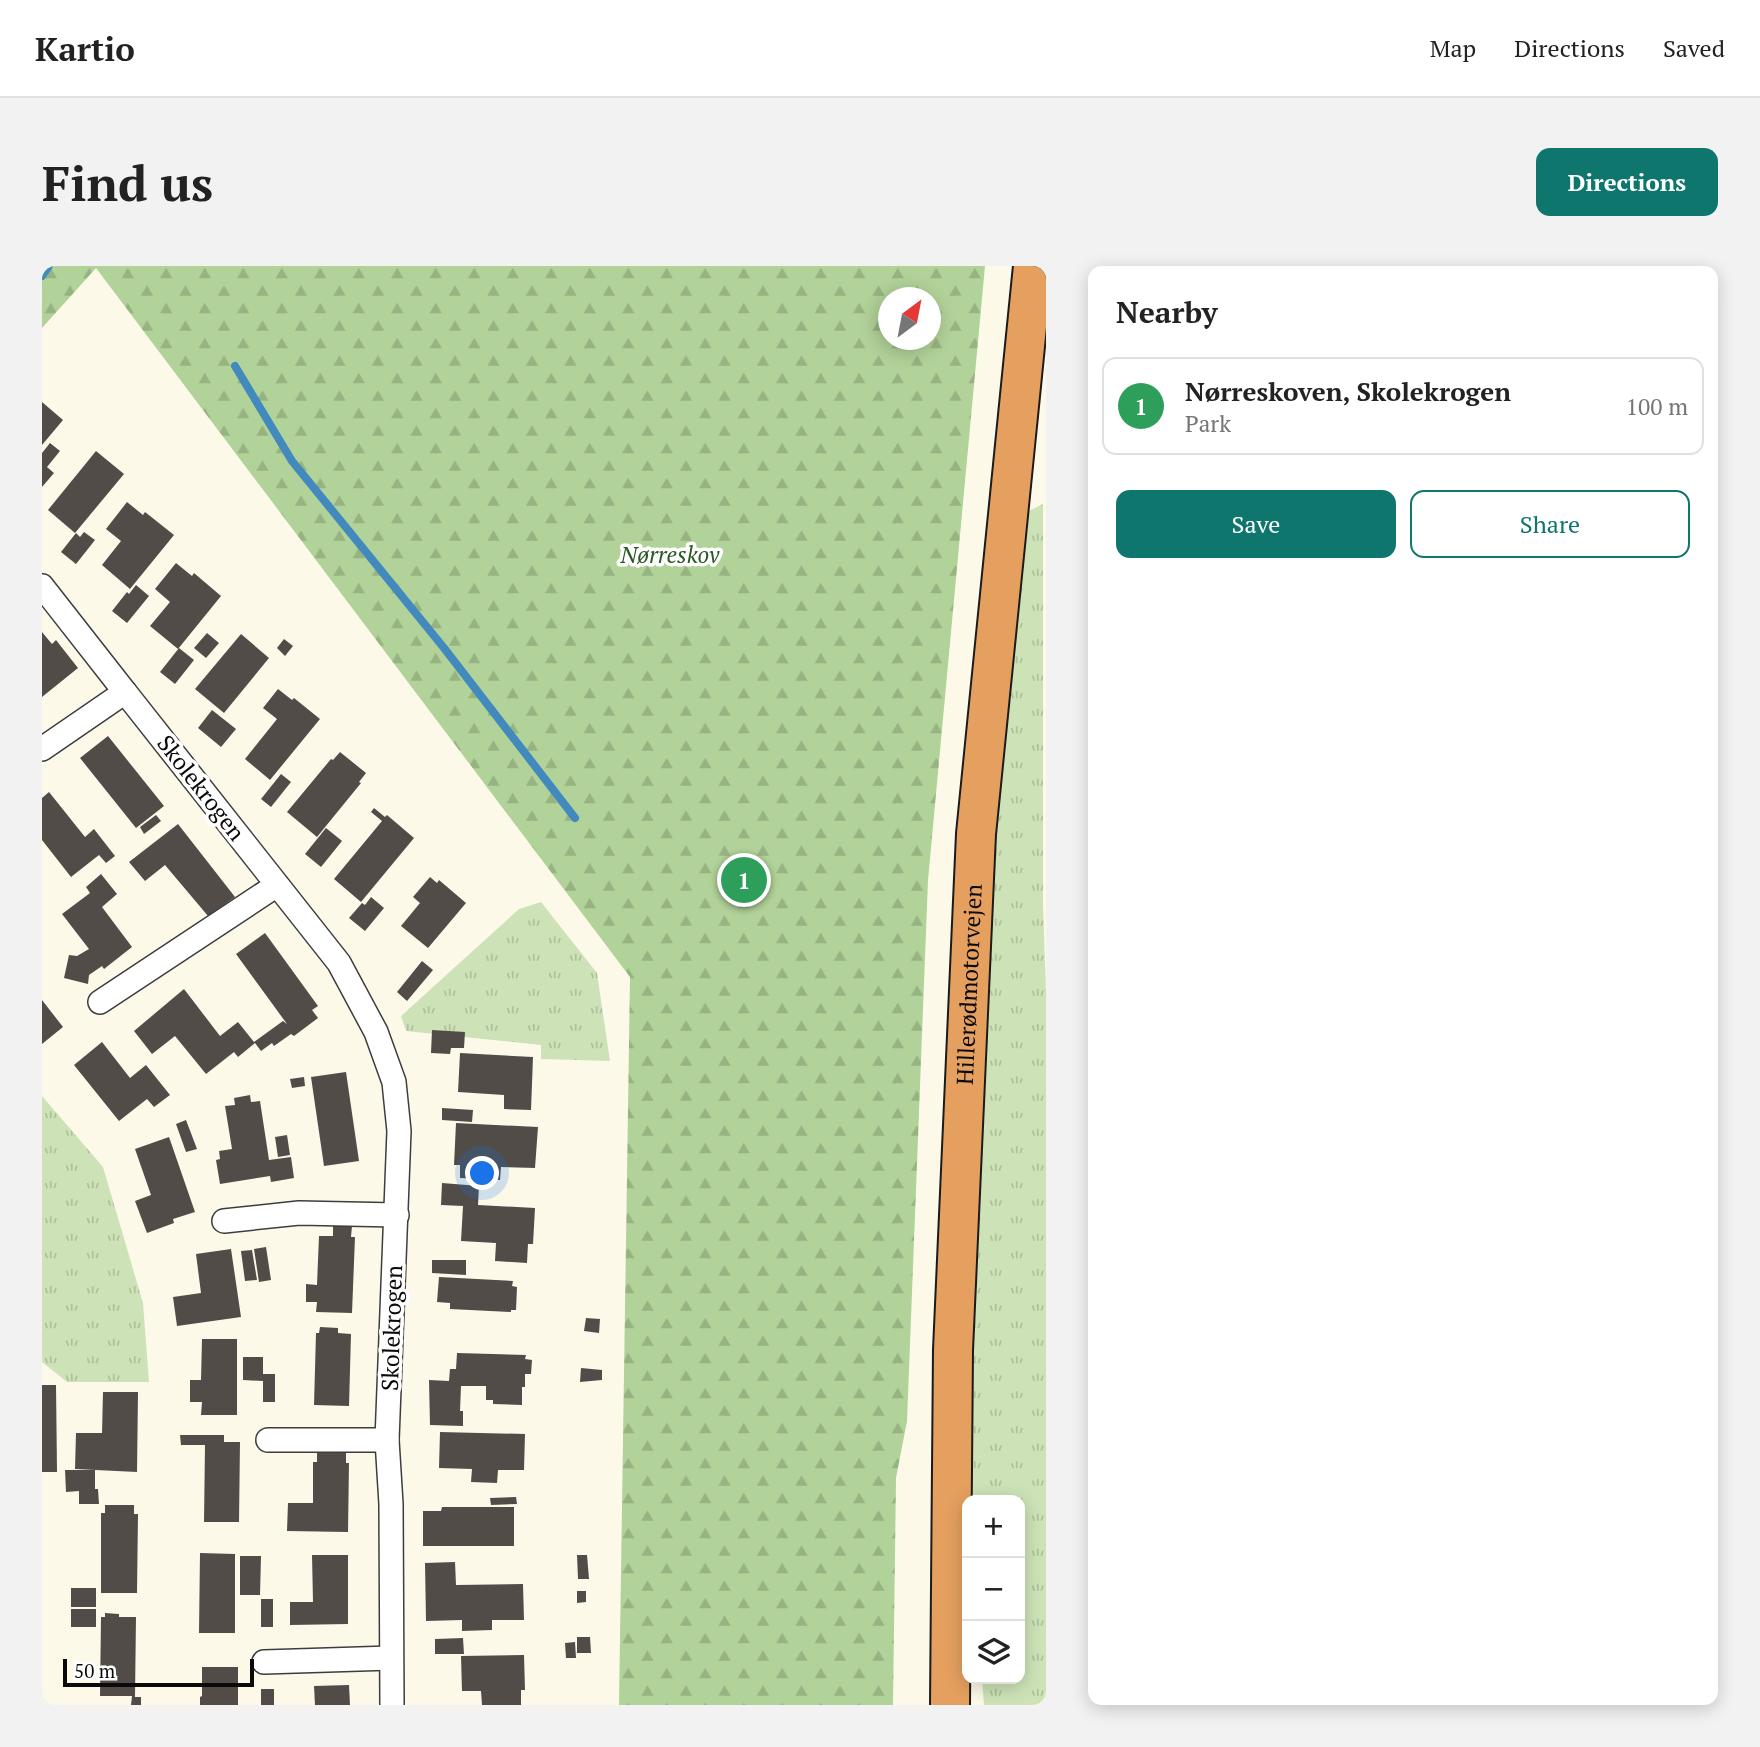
<!DOCTYPE html>
<meta charset="utf-8">
<style>
:root{--surface:#fff;--page:#f2f2f2;--text:#222;--muted:#767676;--line:#e0e0e0;--accent:#0f766e}
body{margin:0;font-family:"PT Serif",serif;background:var(--page);color:var(--text)}
.controls{position:absolute;right:21px;bottom:21px;display:grid;overflow:hidden;border-radius:14px;box-shadow:0 4px 18px #0003}
.controls button{width:63px;height:63px;display:grid;place-items:center;padding:0;border:0;border-bottom:2px solid var(--line);background:var(--surface);color:var(--text);font:35px sans-serif}
.compass{position:absolute;left:836px;top:21px;width:63px;height:63px;border-radius:50%;background:var(--surface);box-shadow:0 4px 18px #0003;rotate:32deg}
.scale{position:absolute;left:21px;bottom:18px;width:191px;box-sizing:border-box;padding-left:7px;border:4px solid #0a0a0a;border-top:0;font-size:19px;line-height:24px;white-space:nowrap;color:#0a0a0a;-webkit-text-stroke:5px #fff;paint-order:stroke}
.you{position:absolute;left:441px;top:908px;width:24px;height:24px;margin:-18px;border:5px solid #fff;border-radius:50%;background:#1a73e8;box-shadow:0 0 0 10px #1a73e833}
.badge{display:grid;place-items:center;width:46px;height:46px;border-radius:50%;background:var(--accent);color:#fff;font-size:23px;font-weight:700}
.pin{position:absolute;translate:-50% -50%;border:4px solid #fff;box-shadow:0 2px 7px #0006}
.list{margin:0;padding:0;list-style:none}
h2{display:flex;justify-content:space-between;align-items:center;height:91px;margin:0;padding:0 28px;font-size:30px}
h2 small{font-size:23px;font-weight:400;color:var(--muted)}
.list li{display:grid;grid-template-columns:46px 1fr auto;gap:21px;align-items:center;box-sizing:border-box;height:98px;margin:0 14px 14px;padding:0 14px;border:2px solid var(--line);border-radius:14px}
.list b{display:block;font-size:26px;white-space:nowrap}
.list p{margin:0;font-size:23px;white-space:nowrap;color:var(--muted)}
.list em{font-size:23px;font-style:normal;color:var(--muted)}
.actions{display:flex;gap:14px;padding:21px 28px}
.actions a{flex:1;padding:16px 0;border:2px solid var(--accent);border-radius:14px;text-align:center;font-size:24px;color:var(--accent)}
.actions .main{background:var(--accent);color:#fff}
.icon{flex:none;width:38px;height:38px;fill:none;stroke:currentColor;stroke-width:2;stroke-linecap:round;stroke-linejoin:round}
.map{position:relative;flex:none;width:1004px;height:1439px;overflow:hidden;border-radius:14px}
header{display:flex;align-items:center;gap:42px;box-sizing:border-box;height:98px;padding:0 35px;background:var(--surface);border-bottom:2px solid var(--line)}
header strong{font-size:33px}
nav{display:flex;gap:38px;margin-inline-start:auto;font-size:24px}
.intro{display:flex;align-items:center;justify-content:space-between;box-sizing:border-box;height:168px;padding:0 42px}
h1{margin:0;font-size:49px}
.button{padding:18px 32px;border-radius:14px;background:var(--accent);color:#fff;font-size:24px;font-weight:700}
main{display:flex;gap:42px;padding:0 42px}
aside{flex:1;background:var(--surface);border-radius:14px;box-shadow:0 4px 18px #0003}
.map>svg:first-child{display:block}
.grass{fill:url(#grass-tufts)}
.forest{fill:url(#forest-firs);fill-rule:evenodd}
.lines{fill:none;stroke-linecap:round;stroke-linejoin:round}
.stream{stroke:#4289be;stroke-width:8}
.building{fill:#514c48}
.street-casing{stroke:#3d3d3d;stroke-width:26}
.highway-casing{stroke:#1b1b1b;stroke-width:42}
.street{stroke:#fff;stroke-width:23}
.highway{stroke:#e5a05f;stroke-width:38}
.labels{text-anchor:middle;stroke-width:7;stroke-linejoin:round;paint-order:stroke}
.park-label{font-size:23px;font-style:italic;fill:#2c5a22;stroke:#fff}
.street-label{font-size:23px;fill:#0a0a0a;stroke:#fff}
</style>
<header>
<strong>Kartio</strong>
<nav><a>Map</a><a>Directions</a><a>Saved</a></nav>
</header>
<div class="intro"><h1>Find us</h1><a class="button">Directions</a></div>
<main>
<div class="map">
<svg width="1004" height="1439" viewBox="0 0 1004 1439">
<defs>
<pattern id="grass-tufts" width="24" height="20" patternUnits="userSpaceOnUse" patternTransform="scale(1.75)"><rect width="24" height="20" fill="#cde3b7"/><path d="M3 7l-1-3M5 7V3M7 7l1-3M15 17l-1-3M17 17v-4M19 17l1-3" fill="none" stroke="#afc19c"/></pattern>
<pattern id="forest-firs" width="22" height="20" patternUnits="userSpaceOnUse" patternTransform="scale(1.75)"><rect width="22" height="20" fill="#b1d298"/><path d="M5 1l3.5 6h-7zM16 11l3.5 6h-7z" fill="#97b382"/></pattern>
</defs>
<rect width="100%" height="100%" fill="#fdf9e9"/>
<g class="grass">
<polygon points="1001,238 1001,638 1004,725 1004,1439 942,1439 940,1413 978,1413 978,1234 931,1234 926,1135 942,614 985,246"/>
<polygon points="499,636 555,707 568,795 499,793 499,779 364,765 359,750 477,643"/>
<polygon points="0,830 61,901 101,1037 107,1116 25,1116 0,1096"/>
</g>
<path class="forest" d="M0,0H943L886,614L865,1155L854,1212L851,1439H577L588,711L54,2L0,62ZM846,32H888V74H846Z"/>
<g class="lines">
<g class="stream">
<polyline points="0,10 7,0"/>
<polyline points="193,100 250,195 402,382 533,552"/>
</g>
</g>
<g class="building">
<polygon points="0,136 21,154 0,179"/>
<polygon points="8,177 18,185 5,201 12,207 0,221 0,187"/>
<polygon points="54,185 82,208 33,267 6,244"/>
<polygon points="85,236 101,249 103,246 132,269 88,323 60,299 79,275 64,263"/>
<polygon points="42,266 53,274 34,298 19,286 34,267 38,271"/>
<polygon points="134,297 150,310 152,307 179,330 136,383 108,360 128,336 113,323"/>
<polygon points="94,319 107,330 85,357 70,345 85,326 87,328"/>
<polygon points="0,366 10,378 14,374 36,402 0,431"/>
<polygon points="165,367 177,377 164,392 152,382"/>
<polygon points="199,368 227,392 182,447 153,423"/>
<polygon points="242,373 251,380 243,390 235,382"/>
<polygon points="137,382 152,394 133,418 118,406"/>
<polygon points="236,423 250,434 252,432 278,453 228,514 203,493 235,453 221,442"/>
<polygon points="170,444 194,463 179,481 156,462"/>
<polygon points="66,470 122,540 94,562 38,492"/>
<polygon points="298,486 324,507 317,516 319,517 275,571 245,546 289,493 291,494"/>
<polygon points="239,508 249,516 229,541 219,533"/>
<polygon points="7,526 43,571 52,563 73,590 64,597 57,589 29,611 0,574 0,532"/>
<polygon points="332,542 343,551 345,549 372,572 319,636 292,613 340,555 329,546"/>
<polygon points="114,549 119,555 102,568 98,561"/>
<polygon points="136,558 193,631 166,650 123,599 103,615 87,596"/>
<polygon points="284,562 300,575 279,601 263,588"/>
<polygon points="59,608 75,628 60,641 90,681 62,703 60,700 47,709 46,718 22,712 27,689 35,690 47,683 20,648 48,627 44,621"/>
<polygon points="388,611 395,617 397,614 424,637 386,682 359,660 378,637 371,631"/>
<polygon points="329,631 342,642 323,665 307,652 320,637 323,639"/>
<polygon points="223,667 276,740 270,744 276,752 252,770 249,768 232,780 230,777 219,785 213,777 196,791 192,786 164,808 133,770 110,788 92,765 142,723 178,770 196,756 212,776 241,755 245,758 194,688"/>
<polygon points="380,695 391,704 365,735 355,726"/>
<polygon points="0,734 21,761 0,778"/>
<polygon points="390,764 423,766 422,782 409,782 408,788 389,787"/>
<polygon points="60,776 88,812 104,799 128,829 112,841 105,833 77,855 32,799"/>
<polygon points="418,787 491,791 489,844 462,843 462,829 416,826"/>
<polygon points="304,806 317,895 282,900 269,811"/>
<polygon points="262,811 263,820 250,822 248,813"/>
<polygon points="208,829 209,836 218,835 227,894 249,891 252,912 229,916 228,910 178,918 174,894 178,893 177,885 190,883 183,840 193,839 192,832"/>
<polygon points="400,842 431,844 430,856 400,854"/>
<polygon points="144,854 155,883 144,886 134,858"/>
<polygon points="414,857 496,861 493,902 459,901 458,914 418,912 418,899 412,899"/>
<polygon points="245,869 248,889 236,891 233,871"/>
<polygon points="127,871 153,946 131,953 132,957 105,967 93,935 109,929 93,883"/>
<polygon points="400,917 437,920 436,939 493,942 491,978 486,978 485,997 453,995 454,977 419,975 421,940 399,939"/>
<polygon points="291,959 310,960 309,971 313,971 310,1047 274,1046 275,1036 264,1036 264,1018 275,1019 277,970 291,970"/>
<polygon points="224,981 229,1014 217,1016 212,983"/>
<polygon points="189,983 199,1051 135,1060 131,1031 159,1027 154,988"/>
<polygon points="210,984 215,1014 203,1015 199,985"/>
<polygon points="390,994 424,994 424,1009 390,1007"/>
<polygon points="397,1011 471,1015 470,1020 475,1021 474,1044 469,1044 469,1046 408,1043 408,1037 395,1036"/>
<polygon points="544,1052 558,1053 557,1067 542,1065"/>
<polygon points="278,1061 296,1062 296,1067 309,1068 307,1140 272,1139 274,1067 277,1067"/>
<polygon points="160,1073 195,1073 195,1149 159,1149 160,1136 148,1136 148,1114 159,1114"/>
<polygon points="415,1087 484,1089 483,1093 490,1094 489,1108 483,1108 483,1121 480,1121 480,1139 451,1138 451,1134 444,1134 444,1120 419,1120 418,1145 421,1145 421,1160 388,1159 387,1114 407,1115 408,1103 414,1103"/>
<polygon points="201,1091 221,1091 221,1108 233,1108 233,1136 221,1136 221,1115 201,1114"/>
<polygon points="539,1102 560,1104 560,1114 538,1116"/>
<polygon points="0,1119 14,1119 15,1206 0,1206"/>
<polygon points="61,1126 96,1126 95,1206 33,1203 34,1167 60,1167"/>
<polygon points="398,1166 483,1168 482,1204 456,1204 455,1217 429,1216 430,1203 397,1202"/>
<polygon points="138,1169 182,1169 182,1176 198,1176 197,1256 162,1256 163,1179 139,1179"/>
<polygon points="275,1184 304,1185 304,1197 307,1197 306,1266 245,1265 246,1237 271,1237 271,1196 275,1196"/>
<polygon points="23,1204 53,1204 53,1223 56,1223 57,1238 37,1238 37,1225 24,1226"/>
<polygon points="474,1231 475,1238 449,1239 448,1232"/>
<polygon points="63,1239 92,1239 92,1248 96,1248 95,1327 59,1327 59,1247 63,1247"/>
<polygon points="400,1241 472,1241 472,1280 381,1280 381,1245 399,1245"/>
<polygon points="158,1287 193,1288 193,1367 157,1367"/>
<polygon points="270,1289 306,1289 306,1358 248,1359 248,1336 271,1336"/>
<polygon points="535,1289 545,1289 547,1313 536,1313"/>
<polygon points="198,1290 219,1290 218,1329 198,1329"/>
<polygon points="413,1296 414,1319 481,1318 482,1354 450,1354 450,1364 420,1365 420,1354 384,1355 383,1297"/>
<rect x="29" y="1322" width="25" height="19"/>
<polygon points="535,1325 544,1325 544,1336 535,1337"/>
<rect x="219" y="1333" width="12" height="28"/>
<rect x="29" y="1343" width="25" height="18"/>
<polygon points="63,1347 77,1348 77,1351 94,1351 93,1431 99,1431 99,1439 89,1439 90,1430 58,1430 59,1351 63,1351"/>
<polygon points="535,1371 548,1371 549,1387 535,1387"/>
<polygon points="421,1372 422,1388 393,1388 393,1373"/>
<polygon points="533,1376 534,1392 524,1392 523,1377"/>
<polygon points="482,1389 483,1424 479,1424 479,1439 440,1439 439,1425 420,1425 419,1390"/>
<polygon points="160,1401 196,1401 196,1439 158,1439 158,1431 160,1430"/>
<polygon points="307,1419 308,1439 273,1439 272,1420"/>
<rect x="219" y="1423" width="13" height="16"/>
</g>
<g class="lines">
<defs>
<g id="street">
<polyline points="0,320 83,426"/>
<polyline points="0,483 83,426 297,697 334,766 352,816 357,865 345,1174 349,1238 350,1439"/>
<polyline points="58,736 235,619"/>
<polyline points="182,955 257,947 355,949"/>
<polyline points="226,1174 345,1174"/>
<polyline points="222,1396 349,1392"/>
</g>
<g id="highway">
<path id="s1" d="M908,1439L911,1084L934,568L991,0"/>
</g>
</defs>
<use href="#street" class="street-casing"/>
<use href="#highway" class="highway-casing"/>
<use href="#street" class="street"/>
<use href="#highway" class="highway"/>
</g>
<g class="labels">
<g class="park-label">
<text x="628" y="297">Nørreskov</text>
</g>
<g class="street-label">
<text transform="translate(159 522) rotate(52)" y="8">Skolekrogen</text>
<text dy="8" stroke="none"><textPath href="#s1" startOffset="721">Hillerødmotorvejen</textPath></text>
<text transform="translate(350 1062) rotate(-88)" y="8">Skolekrogen</text>
</g>
</g>
</svg>
<div class="controls">
<button>+</button>
<button>−</button>
<button><svg class="icon" aria-label="layers" viewBox="0 0 24 24"><path d="M12 4l9 5-9 5-9-5zM3 14l9 5 9-5"/></svg></button>
</div>
<svg class="compass" viewBox="-18 -18 36 36"><path d="M0-13l5 13h-10z" fill="#e53935"/><path d="M0 13l5-13h-10z" fill="#767676"/></svg>
<div class="scale">50 m</div>
<div class="you"></div>
<div class="pin badge" style="left:702px;top:614px;background:#2e9e5b">1</div>
</div>
<aside>
<h2>Nearby<small></small></h2>
<ul class="list">
<li><span class="badge" style="background:#2e9e5b">1</span><div><b>Nørreskoven, Skolekrogen</b><p>Park</p></div><em>100 m</em></li>
</ul>
<div class="actions"><a class="main">Save</a><a>Share</a></div>
</aside>
</main>
